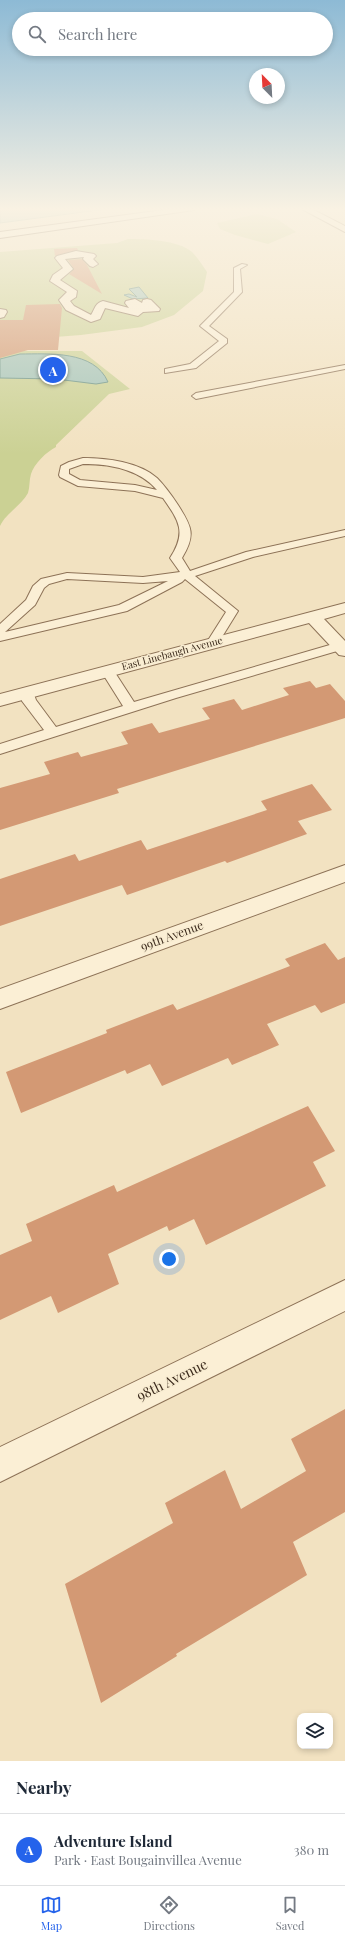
<!DOCTYPE html>
<meta charset="utf-8">
<style>
:root{--surface:#fff;--page:#f6f6f7;--text:#1f2937;--muted:#747a83;--line:#e0e1e3;--accent:#2563eb}
body{margin:0;font-family:"Playfair Display",serif;background:var(--page);color:var(--text)}
.controls{position:absolute;right:12px;bottom:12px;display:grid;overflow:hidden;border-radius:8px;box-shadow:0 2px 6px #0003}
.controls button{width:36px;height:36px;display:grid;place-items:center;padding:0;border:0;border-bottom:1px solid var(--line);background:var(--surface);color:var(--text);font:20px sans-serif}
.compass{position:absolute;left:249px;top:68px;width:36px;height:36px;border-radius:50%;background:var(--surface);box-shadow:0 2px 6px #0003;rotate:336deg}
.you{position:absolute;left:169px;top:1259px;width:14px;height:14px;margin:-10px;border:3px solid #fff;border-radius:50%;background:#1a73e8;box-shadow:0 0 0 6px #1a73e833}
.badge{display:grid;place-items:center;width:26px;height:26px;border-radius:50%;background:var(--accent);color:#fff;font-size:13px;font-weight:700}
.pin{position:absolute;translate:-50% -50%;border:2px solid #fff;box-shadow:0 1px 4px #0006}
.list{margin:0;padding:0;list-style:none}
h2{display:flex;justify-content:space-between;align-items:center;height:52px;margin:0;padding:0 16px;font-size:17px}
h2 small{font-size:13px;font-weight:400;color:var(--muted)}
.list li{display:grid;grid-template-columns:26px 1fr auto;gap:12px;align-items:center;box-sizing:border-box;height:72px;padding:0 16px;border-top:1px solid var(--line)}
.list b{display:block;font-size:15px;white-space:nowrap}
.list p{margin:0;font-size:13px;white-space:nowrap;color:var(--muted)}
.list em{font-size:13px;font-style:normal;color:var(--muted)}
.icon{flex:none;width:22px;height:22px;fill:none;stroke:currentColor;stroke-width:2;stroke-linecap:round;stroke-linejoin:round}
.map{position:relative;flex:none;width:345px;height:1761px;overflow:hidden}
.search{position:absolute;background:var(--surface);box-shadow:0 2px 6px #0003;left:12px;right:12px;top:12px;height:44px;display:flex;align-items:center;gap:10px;box-sizing:border-box;padding:0 14px;border-radius:22px;color:var(--muted);font-size:15px}
.sheet{height:124px;background:var(--surface)}
nav{display:flex;justify-content:space-around;align-items:center;box-sizing:border-box;height:56px;border-top:1px solid var(--line);background:var(--surface);font-size:11px;color:var(--muted)}
nav a{display:grid;justify-items:center;gap:2px}
nav .on{color:var(--accent)}
.map>svg:first-child{display:block}
.green{fill:#cbd194}
.water{fill:#a4c4b9;stroke:#6a9387}
.building{fill:#d39974}
.lines{fill:none;stroke-linecap:round;stroke-linejoin:round}
.lane-casing{stroke:#8d7257;stroke-width:2}
.street-casing{stroke:#8d7257;stroke-width:2}
.secondary-casing{stroke:#6e533a;stroke-width:2}
.lane{fill:#fbefd5;fill-rule:evenodd}
.street{fill:#fbefd5;fill-rule:evenodd}
.secondary{fill:#fbefd5;fill-rule:evenodd}
.labels{text-anchor:middle;stroke-width:3;stroke-linejoin:round;paint-order:stroke}
.far-street-label{font-size:10px;fill:#3b2a1c;stroke:#f8ecd1}
.street-label{font-size:12px;fill:#3b2a1c;stroke:#f8ecd1}
.near-street-label{font-size:14px;fill:#3b2a1c;stroke:#f8ecd1}
</style>
<div class="map">
<svg width="345" height="1761" viewBox="0 0 345 1761">
<rect width="100%" height="100%" fill="#f2e2c1"/>
<g class="green">
<polygon points="257,214 277,219 296,232 268,244 235,235 220,229 217,223"/>
<path d="M128,239C146,239 178,240 192,252C198,258 203,266 207,272L203,291L174,315L142,327L81,335L16,340L6,351H82L130,389L109,394L56,445V447C46,452 34,464 31,474C29,480 30,487 28,493C21,506 6,513 0,526V252L117,243Z"/>
</g>
<g class="water">
<polygon points="0,208 114,208 0,223"/>
<polygon points="139,287 148,298 133,299 124,295 129,294 137,297 129,289"/>
<path d="M20,354C49,354 94,350 108,382L96,384L56,379L0,378V359Z"/>
</g>
<g class="building">
<polygon points="77,248 78,250 55,256 54,249"/>
<polygon points="82,259 87,265 102,294 69,274 74,269 68,260"/>
<polygon points="60,304 62,308 58,350 28,350 0,358 0,320 23,320 26,305"/>
<polygon points="310,681 316,688 330,684 345,701 345,718 117,789 119,793 0,830 0,788 50,774 44,762 78,752 81,757 128,744 121,732 152,723 159,733 210,719 202,708 234,699 242,710 289,695 283,688"/>
<polygon points="312,784 332,810 298,821 307,834 227,863 225,861 127,895 122,885 0,926 0,879 75,854 79,861 141,840 147,850 267,810 261,801"/>
<polygon points="325,943 338,960 345,957 345,1003 321,1013 315,1005 267,1024 279,1045 232,1065 228,1058 162,1086 150,1064 127,1074 125,1070 21,1113 6,1072 107,1033 106,1030 173,1004 177,1010 290,966 285,959"/>
<polygon points="308,1106 335,1151 313,1162 326,1186 206,1245 194,1219 169,1231 167,1226 108,1254 119,1284 58,1313 51,1296 0,1320 0,1255 32,1241 26,1224 114,1185 117,1192"/>
<polygon points="345,1409 345,1512 293,1542 307,1575 176,1654 177,1656 101,1703 65,1584 173,1523 165,1503 225,1470 241,1509 306,1471 291,1439"/>
</g>
<g class="lines">
<defs>
<g id="lane">
<polygon points="242,264 247,265 240,269 242,292 209,326 227,339 227,343 196,368 165,373 165,369 190,364 219,341 200,326 234,292 234,268"/>
<polygon points="345,365 345,369 196,399 192,396 196,393"/>
<path d="M83,458C107,458 139,462 157,478C165,486 172,496 178,505C192,527 196,535 182,558L190,571L246,552L345,530V536L253,557L195,576L238,611L217,645L213,646L207,642L226,612L185,579L182,582L127,611L0,641V624L26,600L33,586L41,579L67,573L143,577L180,572L170,558C187,532 179,521 163,498L135,491L78,486L60,477L59,475L61,466L69,462ZM83,464C110,464 139,469 157,490L135,485L80,480L69,474V469ZM67,579L143,583L168,581L119,605L5,632L35,605L44,588L49,584Z"/>
<polygon points="340,642 344,643 344,649 176,698 0,754 0,744 44,730 22,701 20,692 22,689 32,689 36,700 56,727 123,706 101,671 102,668 112,668 134,702"/>
</g>
<g id="street">
<path d="M76,251L94,254L96,256L93,259L98,264L93,267L90,266L83,259L84,257L65,259L73,269L60,280L77,291L76,297L70,301L74,306L91,315C95,309 95,303 103,301L129,308L125,303L126,301L135,299L142,303L143,300L147,299L151,300L160,309L159,311L143,312L138,316L105,308L100,319L91,322L66,310L59,300L67,292L50,281L53,275L63,268L55,258L57,256Z"/>
<polygon points="0,309 6,310 7,312 4,317 0,318"/>
<polygon points="345,603 345,613 324,619 345,641 345,656 339,655 309,623 0,706 0,694"/>
<polygon points="345,865 345,882 0,1009 0,989"/>
<polygon points="345,1280 345,1311 0,1482 0,1447"/>
</g>
<g id="secondary">
<polygon points="178,208 198,208 194,210 0,238 0,232"/>
<polygon points="300,208 310,208 345,226 345,232"/>
</g>
</defs>
<use href="#lane" class="lane-casing"/>
<use href="#street" class="street-casing"/>
<use href="#secondary" class="secondary-casing"/>
<use href="#lane" class="lane"/>
<use href="#street" class="street"/>
<use href="#secondary" class="secondary"/>
</g>
<linearGradient id="sky" x2="0" y2="1"><stop stop-color="#8dbad5"/><stop offset="0.46" stop-color="#f9f2e3"/><stop offset="1" stop-color="#f9f2e3" stop-opacity="0"/></linearGradient>
<rect width="345" height="454" fill="url(#sky)"/>
<g class="labels">
<g class="far-street-label">
<text transform="translate(172 653) rotate(-15)" y="4">East Linebaugh Avenue</text>
</g>
<g class="street-label">
<text transform="translate(172 936) rotate(-20)" y="4">99th Avenue</text>
</g>
<g class="near-street-label">
<text transform="translate(172 1380) rotate(-26)" y="5">98th Avenue</text>
</g>
</g>
</svg>
<div class="controls">
<button><svg class="icon" aria-label="layers" viewBox="0 0 24 24"><path d="M12 4l9 5-9 5-9-5zM3 14l9 5 9-5"/></svg></button>
</div>
<svg class="compass" viewBox="-18 -18 36 36"><path d="M0-13l5 13h-10z" fill="#e53935"/><path d="M0 13l5-13h-10z" fill="#747a83"/></svg>
<div class="you"></div>
<div class="pin badge" style="left:53px;top:370px">A</div>
<div class="search"><svg class="icon" aria-label="search" viewBox="0 0 24 24"><circle cx="10" cy="10" r="6"/><path d="M15 15l6 6"/></svg>Search here</div>
</div>
<section class="sheet">
<h2>Nearby<small></small></h2>
<ul class="list">
<li><span class="badge">A</span><div><b>Adventure Island</b><p>Park · East Bougainvillea Avenue</p></div><em>380 m</em></li>
</ul>
</section>
<nav>
<a class="on"><svg class="icon" aria-label="map" viewBox="0 0 24 24"><path d="M3 6l6-2 6 2 6-2v14l-6 2-6-2-6 2zM9 4v14M15 6v14"/></svg>Map</a>
<a><svg class="icon" aria-label="directions" viewBox="0 0 24 24"><path d="M12 3l9 9-9 9-9-9zM9 14v-3h6M13 9l2 2-2 2"/></svg>Directions</a>
<a><svg class="icon" aria-label="saved" viewBox="0 0 24 24"><path d="M7 4h10v16l-5-4-5 4z"/></svg>Saved</a>
</nav>
